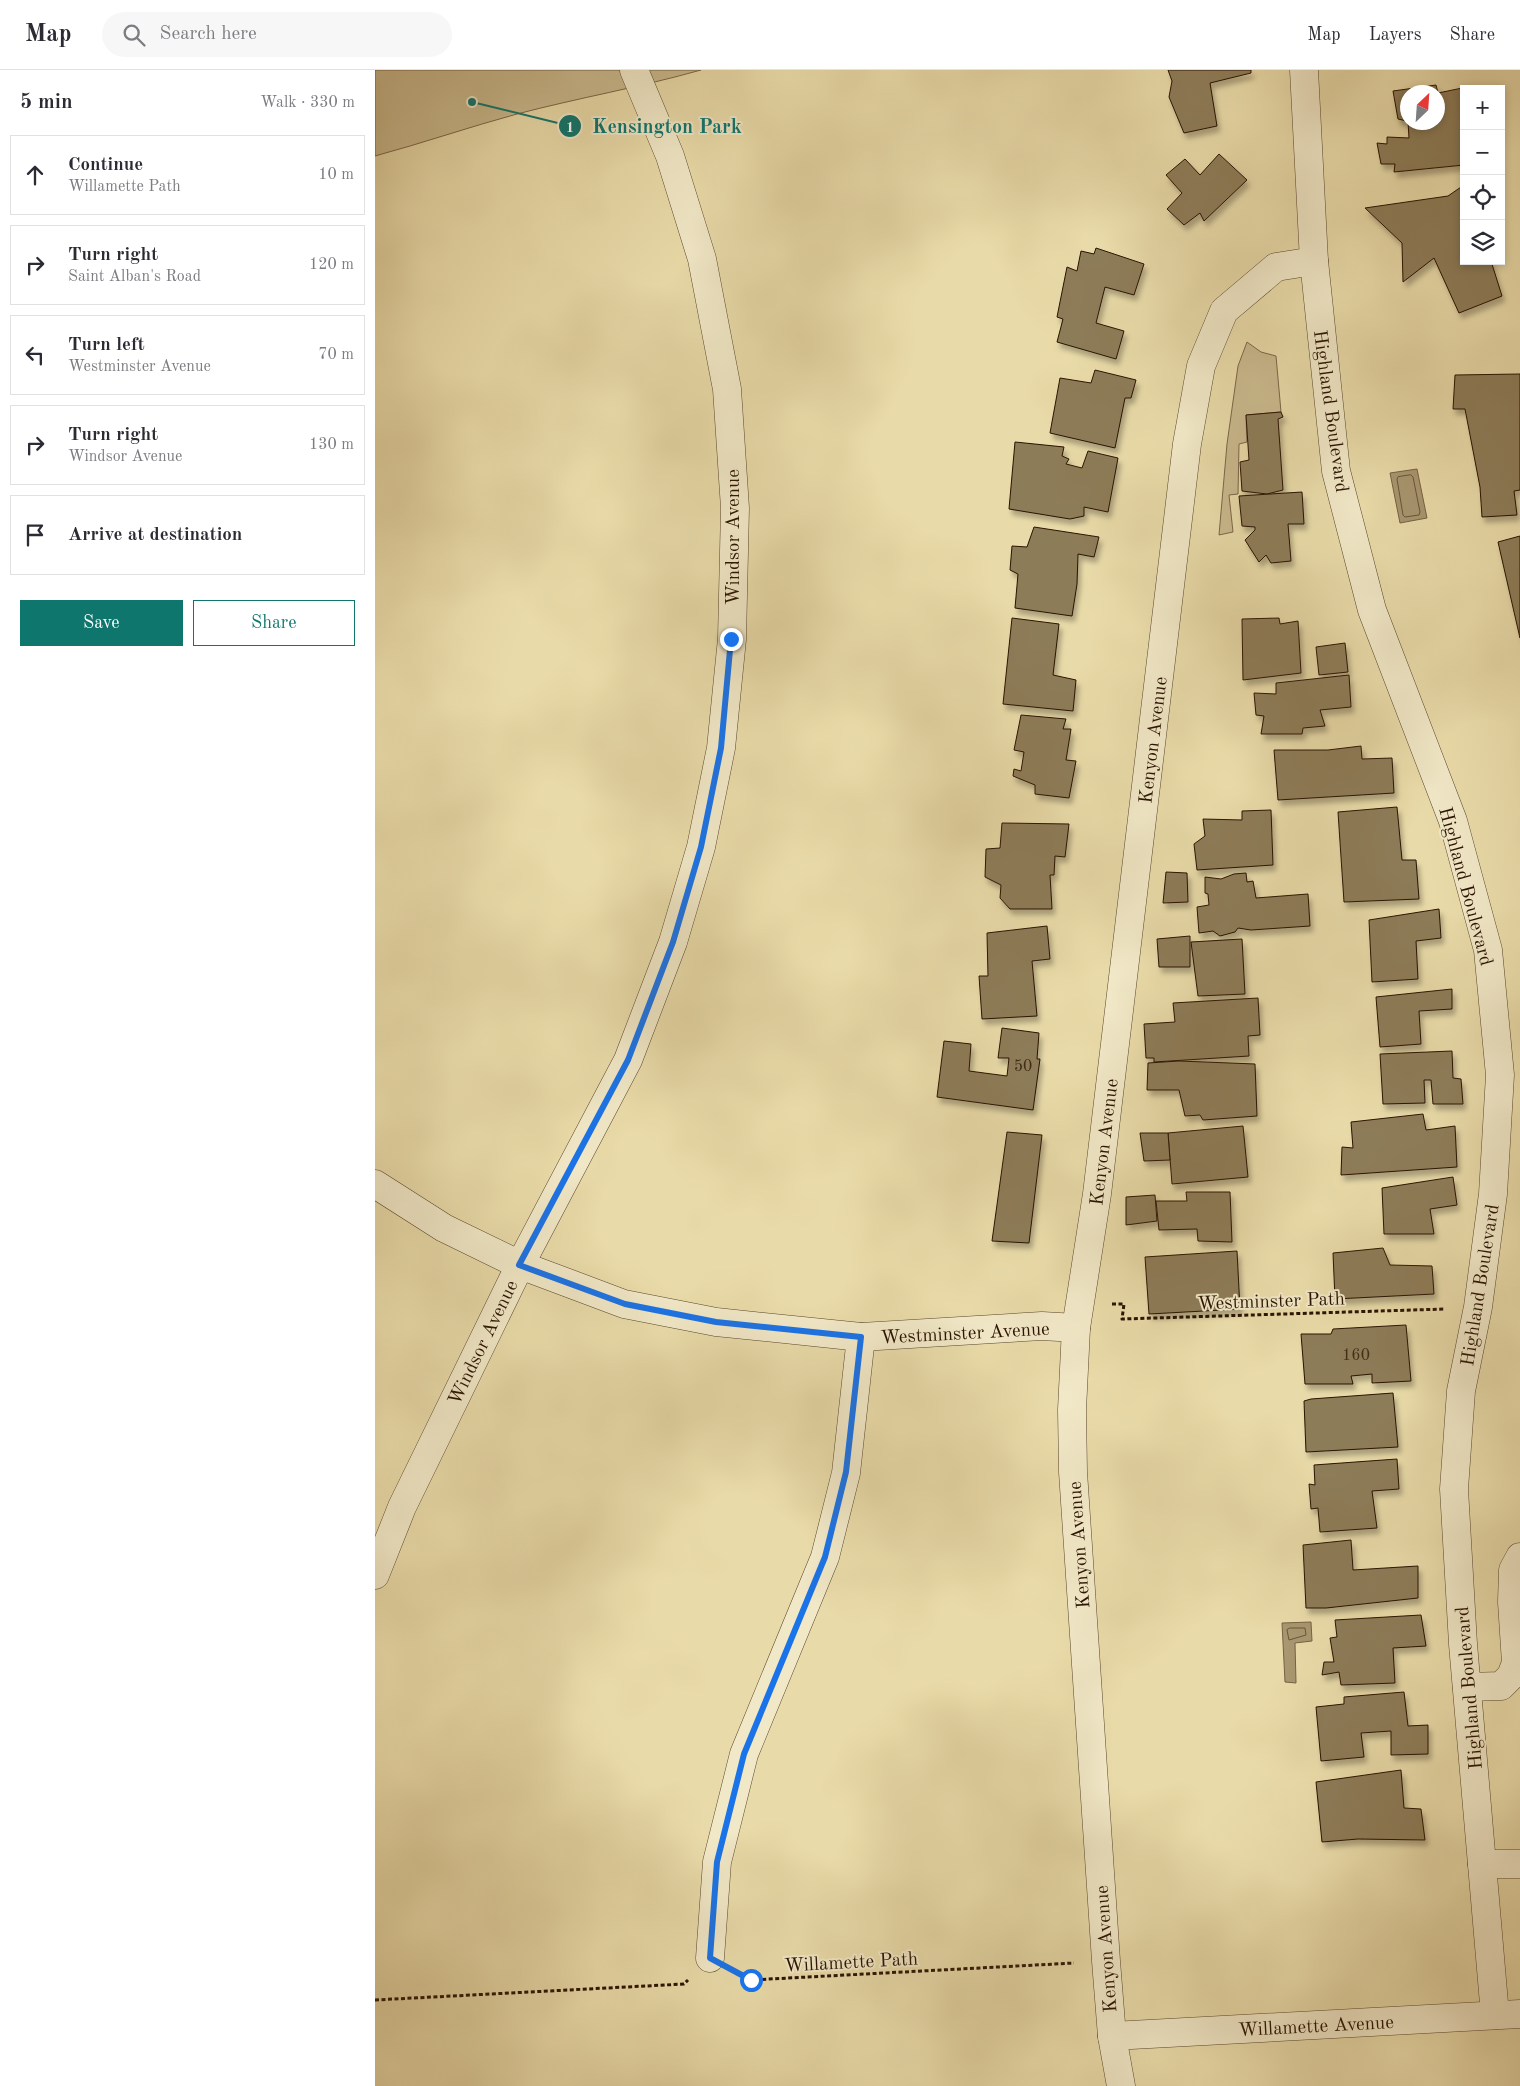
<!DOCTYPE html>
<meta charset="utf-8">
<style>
:root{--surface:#fff;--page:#f7f7f7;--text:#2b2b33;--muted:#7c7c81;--line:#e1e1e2;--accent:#0f766e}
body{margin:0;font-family:"Old Standard TT",serif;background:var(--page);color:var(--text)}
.controls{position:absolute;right:15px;top:15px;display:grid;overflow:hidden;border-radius:0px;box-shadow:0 2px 8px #0003}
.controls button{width:45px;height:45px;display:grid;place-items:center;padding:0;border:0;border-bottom:1px solid var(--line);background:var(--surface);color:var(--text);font:25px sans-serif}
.compass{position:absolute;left:1025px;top:15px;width:45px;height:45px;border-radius:50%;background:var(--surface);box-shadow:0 2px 8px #0003;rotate:25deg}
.stop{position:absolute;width:15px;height:15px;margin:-11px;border:4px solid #1a73e8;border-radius:50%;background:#fff}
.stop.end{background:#1a73e8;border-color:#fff;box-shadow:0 1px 5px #0008}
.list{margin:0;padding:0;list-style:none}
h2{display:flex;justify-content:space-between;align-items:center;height:65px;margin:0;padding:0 20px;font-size:21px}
h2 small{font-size:16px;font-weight:400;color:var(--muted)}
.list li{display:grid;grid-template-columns:32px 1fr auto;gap:15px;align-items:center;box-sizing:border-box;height:80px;margin:0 10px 10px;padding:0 10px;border:1px solid var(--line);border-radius:0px}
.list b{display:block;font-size:19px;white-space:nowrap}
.list p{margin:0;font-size:16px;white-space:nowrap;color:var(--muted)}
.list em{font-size:16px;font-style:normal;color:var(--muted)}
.actions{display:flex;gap:10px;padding:15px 20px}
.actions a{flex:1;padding:11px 0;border:1px solid var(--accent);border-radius:0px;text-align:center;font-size:18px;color:var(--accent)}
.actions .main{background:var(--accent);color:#fff}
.icon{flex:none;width:28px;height:28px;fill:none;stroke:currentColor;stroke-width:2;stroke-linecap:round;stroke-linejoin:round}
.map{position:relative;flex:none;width:1145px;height:2016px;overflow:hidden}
header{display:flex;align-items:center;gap:30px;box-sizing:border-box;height:70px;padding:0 25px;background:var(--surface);border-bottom:1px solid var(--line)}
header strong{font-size:24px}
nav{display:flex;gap:28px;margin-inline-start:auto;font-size:18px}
.search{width:350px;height:45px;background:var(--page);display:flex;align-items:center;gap:12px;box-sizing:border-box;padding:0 18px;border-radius:28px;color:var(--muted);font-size:19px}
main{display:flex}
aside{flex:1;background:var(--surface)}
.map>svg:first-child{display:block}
.green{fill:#c9b98d;stroke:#7a6648}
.water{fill:#a89770;stroke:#766244}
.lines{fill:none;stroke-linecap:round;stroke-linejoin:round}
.shore{stroke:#695539;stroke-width:1}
.building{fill:#8d7b59;stroke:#2a1302;filter:url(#shadow)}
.minor-casing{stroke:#5a452c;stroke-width:29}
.path{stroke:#2a1302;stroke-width:3;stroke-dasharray:4 2.5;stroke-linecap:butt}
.minor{stroke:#f1e8c7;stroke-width:28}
.route{stroke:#1a73e8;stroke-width:6}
.labels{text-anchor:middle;stroke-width:4;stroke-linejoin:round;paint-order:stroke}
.number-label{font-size:16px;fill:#432d18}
.street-label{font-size:19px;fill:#2a1302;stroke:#f1e8c7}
.leader{fill:none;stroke:#0f766e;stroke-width:2}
.callout-dot{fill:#0f766e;stroke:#f1e8c7;stroke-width:2}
.mark-label{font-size:15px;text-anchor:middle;font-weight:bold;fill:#fff}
.callout-label{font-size:20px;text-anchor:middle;font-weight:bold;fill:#0f766e;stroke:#f1e8c7;stroke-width:4;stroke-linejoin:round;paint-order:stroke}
</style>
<header>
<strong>Map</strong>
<div class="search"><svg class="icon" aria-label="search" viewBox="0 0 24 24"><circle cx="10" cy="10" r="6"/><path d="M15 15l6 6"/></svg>Search here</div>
<nav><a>Map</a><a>Layers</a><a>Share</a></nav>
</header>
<main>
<aside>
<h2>5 min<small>Walk · 330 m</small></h2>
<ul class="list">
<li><svg class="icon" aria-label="ahead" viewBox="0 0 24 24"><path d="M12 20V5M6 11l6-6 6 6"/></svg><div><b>Continue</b><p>Willamette Path</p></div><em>10 m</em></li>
<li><svg class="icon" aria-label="right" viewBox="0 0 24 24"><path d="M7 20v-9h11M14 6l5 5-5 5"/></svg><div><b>Turn right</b><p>Saint Alban's Road</p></div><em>120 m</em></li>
<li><svg class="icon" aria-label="left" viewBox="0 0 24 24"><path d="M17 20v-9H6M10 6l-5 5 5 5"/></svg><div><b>Turn left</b><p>Westminster Avenue</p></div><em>70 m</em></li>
<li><svg class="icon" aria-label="right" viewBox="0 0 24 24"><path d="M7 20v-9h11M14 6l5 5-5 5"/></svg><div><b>Turn right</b><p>Windsor Avenue</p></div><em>130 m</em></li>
<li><svg class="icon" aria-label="arrive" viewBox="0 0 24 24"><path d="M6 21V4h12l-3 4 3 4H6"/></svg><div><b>Arrive at destination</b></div></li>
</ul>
<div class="actions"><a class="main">Save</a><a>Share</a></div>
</aside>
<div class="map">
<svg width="1145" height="2016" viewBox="0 0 1145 2016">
<defs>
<filter id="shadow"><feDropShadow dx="3" dy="5.5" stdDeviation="2.5" flood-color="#0004"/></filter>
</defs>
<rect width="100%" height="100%" fill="#e9dba9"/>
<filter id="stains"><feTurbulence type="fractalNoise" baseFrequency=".004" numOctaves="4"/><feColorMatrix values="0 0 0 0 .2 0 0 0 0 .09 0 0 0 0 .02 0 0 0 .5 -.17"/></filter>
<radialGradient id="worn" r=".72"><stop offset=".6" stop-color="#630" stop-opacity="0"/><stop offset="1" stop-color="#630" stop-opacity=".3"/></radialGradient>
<g class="green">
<path d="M0,0H326C266,17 203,28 142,44C94,57 48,73 0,86Z"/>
<polygon points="872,272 886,282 901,286 906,342 871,345 872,372 864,374 863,424 854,425 858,462 844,465 852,374 863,296"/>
</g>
<g class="water">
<polygon points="1042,399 1052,448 1025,453 1015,403"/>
<polygon points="936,1552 937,1571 920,1573 921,1613 910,1612 907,1553"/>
</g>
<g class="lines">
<g class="shore">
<polygon points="1036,405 1038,407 1045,442 1044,445 1030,447 1028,445 1022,409 1023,407"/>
<polygon points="915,1558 930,1558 931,1565 914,1570 912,1560"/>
</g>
</g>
<g class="building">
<polygon points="793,0 876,0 876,3 835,13 842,56 809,63 794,27 797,11"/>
<polygon points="1061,15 1063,23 1097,16 1098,19 1089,19 1089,95 1019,102 1020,94 1006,94 1002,73 1012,74 1012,67 1034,68 1033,52 1062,52 1062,22 1032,22 1032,51 1023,49 1018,21"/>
<polygon points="844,84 872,110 829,151 825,143 809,155 792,139 807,123 791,105 810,89 825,105"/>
<polygon points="1089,115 1089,191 1116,191 1127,226 1084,243 1059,188 1028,212 1027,173 990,138 1073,126"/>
<polygon points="721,178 769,194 759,225 730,217 721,253 749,261 741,289 682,272 688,249 682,247 692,197 702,201 706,181 719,184"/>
<polygon points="720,300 761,310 756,328 750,328 740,378 675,363 685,308 716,313"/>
<polygon points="1145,304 1145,420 1139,421 1142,445 1107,447 1105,417 1090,339 1078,339 1080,305"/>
<polygon points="906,342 908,347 903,349 908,420 892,424 867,421 865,392 874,390 871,345"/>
<polygon points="640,372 689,377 687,386 694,389 691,394 707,398 713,381 743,388 733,442 709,437 709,446 695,449 634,439"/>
<polygon points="927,422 929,454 913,454 916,491 896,493 891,485 884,492 870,470 880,460 880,457 867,456 864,426"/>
<polygon points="659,457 724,467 719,487 703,484 702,514 697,546 640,538 643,504 635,500 637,476 652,477"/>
<polygon points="1145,466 1145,568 1123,472"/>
<polygon points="637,548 684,554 678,605 701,610 698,641 628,634"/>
<polygon points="904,548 905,554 923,551 926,603 868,610 867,549"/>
<polygon points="970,573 973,602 944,605 941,577"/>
<polygon points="974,605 976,637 945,640 950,656 928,658 927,664 886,664 889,646 881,645 879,623 901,624 901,613"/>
<polygon points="646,645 691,649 688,659 696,659 691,690 701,691 694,728 660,724 660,715 638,706 639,699 646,701 649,682 639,680"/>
<polygon points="986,676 987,689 1017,688 1019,723 903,730 899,680 953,680"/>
<polygon points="1022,737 1027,790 1041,790 1044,829 969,832 963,742"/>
<polygon points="896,740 898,795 822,800 819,774 830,766 828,749 867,750 867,741"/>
<polygon points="627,753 694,754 690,787 680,786 679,805 675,805 677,839 635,839 625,828 626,815 610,807 611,779 625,778"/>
<polygon points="791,802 812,803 813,832 788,833"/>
<polygon points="871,803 872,812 878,811 881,828 933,824 935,856 876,860 863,858 860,862 845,866 838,861 824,863 822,837 834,835 833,824 830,823 830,807 846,809 859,804"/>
<polygon points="1064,839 1066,868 1041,871 1043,909 997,912 994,850"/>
<polygon points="672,856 675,889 657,891 662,946 607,949 604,906 613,906 612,863"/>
<polygon points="815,866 815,897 784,897 782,869"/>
<polygon points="867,869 870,924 823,926 816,872"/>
<polygon points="1077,919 1077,939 1044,941 1046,974 1005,977 1001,927"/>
<polygon points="883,928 885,965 873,966 874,986 779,992 779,988 771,988 769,954 800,952 798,933"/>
<polygon points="627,958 664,963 662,989 665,989 658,1040 562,1027 569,971 596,974 594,1001 632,1006 634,988 623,988"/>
<polygon points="1077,981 1078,1008 1086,1009 1088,1034 1058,1034 1056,1010 1049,1010 1050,1033 1008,1034 1005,984"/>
<polygon points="804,991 880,994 882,1046 828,1050 825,1045 810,1046 804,1020 772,1020 773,993"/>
<polygon points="1048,1044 1051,1060 1080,1056 1082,1097 966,1105 967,1077 978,1078 976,1052"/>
<polygon points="868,1056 873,1107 797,1114 793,1063"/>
<polygon points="632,1062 667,1065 654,1173 617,1171"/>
<polygon points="765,1063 793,1063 795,1090 769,1091"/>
<polygon points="1078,1107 1082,1135 1055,1139 1059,1164 1009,1164 1007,1118"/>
<polygon points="811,1122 855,1122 857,1172 823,1171 822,1159 784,1160 781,1131 812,1131"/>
<polygon points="780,1125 782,1151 751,1155 751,1127"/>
<polygon points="1008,1178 1015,1195 1057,1196 1059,1224 960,1229 958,1183"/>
<polygon points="862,1181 865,1239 774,1244 770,1187"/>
<polygon points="1031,1255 1036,1311 997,1313 997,1304 976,1306 978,1314 930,1314 926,1264 956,1264 958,1259"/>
<polygon points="1018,1323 1023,1377 931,1382 929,1331 936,1329"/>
<polygon points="1022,1389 1024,1419 997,1421 1002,1458 945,1462 943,1438 936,1439 934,1414 940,1415 939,1395"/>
<polygon points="976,1470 978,1500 1043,1496 1043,1528 951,1538 931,1538 928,1475"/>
<polygon points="1046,1545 1051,1576 1018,1578 1020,1613 966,1615 964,1602 947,1605 949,1592 959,1592 955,1568 962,1567 960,1550"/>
<polygon points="1029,1622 1033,1656 1053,1655 1053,1684 1016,1685 1016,1661 986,1663 989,1687 946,1691 941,1637 969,1634 969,1627"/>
<polygon points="1026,1700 1029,1738 1046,1739 1050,1770 983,1769 947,1772 941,1712"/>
</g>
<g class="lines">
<defs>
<g id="minor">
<polyline points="929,0 939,191 961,401 997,540 1078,751 1113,880 1125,1005 1118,1124 1103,1237 1086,1321 1079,1419 1088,1574 1120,1945"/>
<polyline points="0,1114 69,1158 145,1195 249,1234 341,1252 486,1267 667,1256 701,1258"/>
<polyline points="0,1505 27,1437 145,1195 253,990 298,872 326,777 346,678 357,569 360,438 352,319 327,189 295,86 259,0"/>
<polyline points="1092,1617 1126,1616 1136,1606 1141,1593 1137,1532 1138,1500 1145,1487"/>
<polyline points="1107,1794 1145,1794"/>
<polyline points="335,1888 342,1792 369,1684 450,1487 471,1403 486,1267"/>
<polyline points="737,1966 1145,1944"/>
<polyline points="746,2016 737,1966 731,1891 698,1402 697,1340 701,1258 722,1124 812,374 826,296 849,241 901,197 939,191"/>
</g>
</defs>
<use href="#minor" class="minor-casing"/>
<g class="path">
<polyline points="737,1234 749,1234 747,1249 1070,1239"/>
<polyline points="363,1903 376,1910 699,1893"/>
<polyline points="0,1930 309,1914 313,1910"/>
</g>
<use href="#minor" class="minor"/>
</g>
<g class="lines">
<polyline class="route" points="356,569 346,678 326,777 298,872 253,990 144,1195 250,1234 341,1252 486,1267 471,1402 450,1487 369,1684 342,1792 335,1888 376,1910"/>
</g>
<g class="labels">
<g class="number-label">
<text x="648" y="1001">50</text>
<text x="981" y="1290">160</text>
</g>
<g class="street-label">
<text transform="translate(957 341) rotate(82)" y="7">Highland Boulevard</text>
<text transform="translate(357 467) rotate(-90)" y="7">Windsor Avenue</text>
<text transform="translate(777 670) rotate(-83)" y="7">Kenyon Avenue</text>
<text transform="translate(1092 816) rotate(75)" y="7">Highland Boulevard</text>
<text transform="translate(728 1072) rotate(-83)" y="7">Kenyon Avenue</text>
<text transform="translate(1104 1215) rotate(-81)" y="7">Highland Boulevard</text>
<text transform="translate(896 1230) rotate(-2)" y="7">Westminster Path</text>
<text transform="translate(590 1262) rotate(-3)" y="7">Westminster Avenue</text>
<text transform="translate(107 1272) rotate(-64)" y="7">Windsor Avenue</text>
<text transform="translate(703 1475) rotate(-94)" y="7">Kenyon Avenue</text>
<text transform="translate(1093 1618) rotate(-95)" y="7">Highland Boulevard</text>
<text transform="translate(730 1879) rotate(-94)" y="7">Kenyon Avenue</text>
<text transform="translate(476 1891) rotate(-3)" y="7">Willamette Path</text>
<text transform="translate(941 1955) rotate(-3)" y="7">Willamette Avenue</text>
</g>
</g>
<path class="leader" d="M97 32L195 56"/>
<g class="callout-dot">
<circle cx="97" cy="32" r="5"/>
<circle cx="195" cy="56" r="12"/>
</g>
<g class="mark-label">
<text x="195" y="62">1</text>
</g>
<g class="callout-label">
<text x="292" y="63">Kensington Park</text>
</g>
<rect width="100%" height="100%" filter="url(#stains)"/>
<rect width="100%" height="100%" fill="url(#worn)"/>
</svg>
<div class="controls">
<button>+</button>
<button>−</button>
<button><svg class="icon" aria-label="locate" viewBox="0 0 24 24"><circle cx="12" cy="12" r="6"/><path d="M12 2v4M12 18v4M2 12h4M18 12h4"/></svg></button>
<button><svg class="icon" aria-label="layers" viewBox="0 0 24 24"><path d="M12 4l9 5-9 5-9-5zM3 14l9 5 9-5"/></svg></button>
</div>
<svg class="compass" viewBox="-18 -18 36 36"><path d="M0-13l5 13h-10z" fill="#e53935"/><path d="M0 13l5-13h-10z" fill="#7c7c81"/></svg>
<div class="stop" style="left:376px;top:1910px"></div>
<div class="stop end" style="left:356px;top:569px"></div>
</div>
</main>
